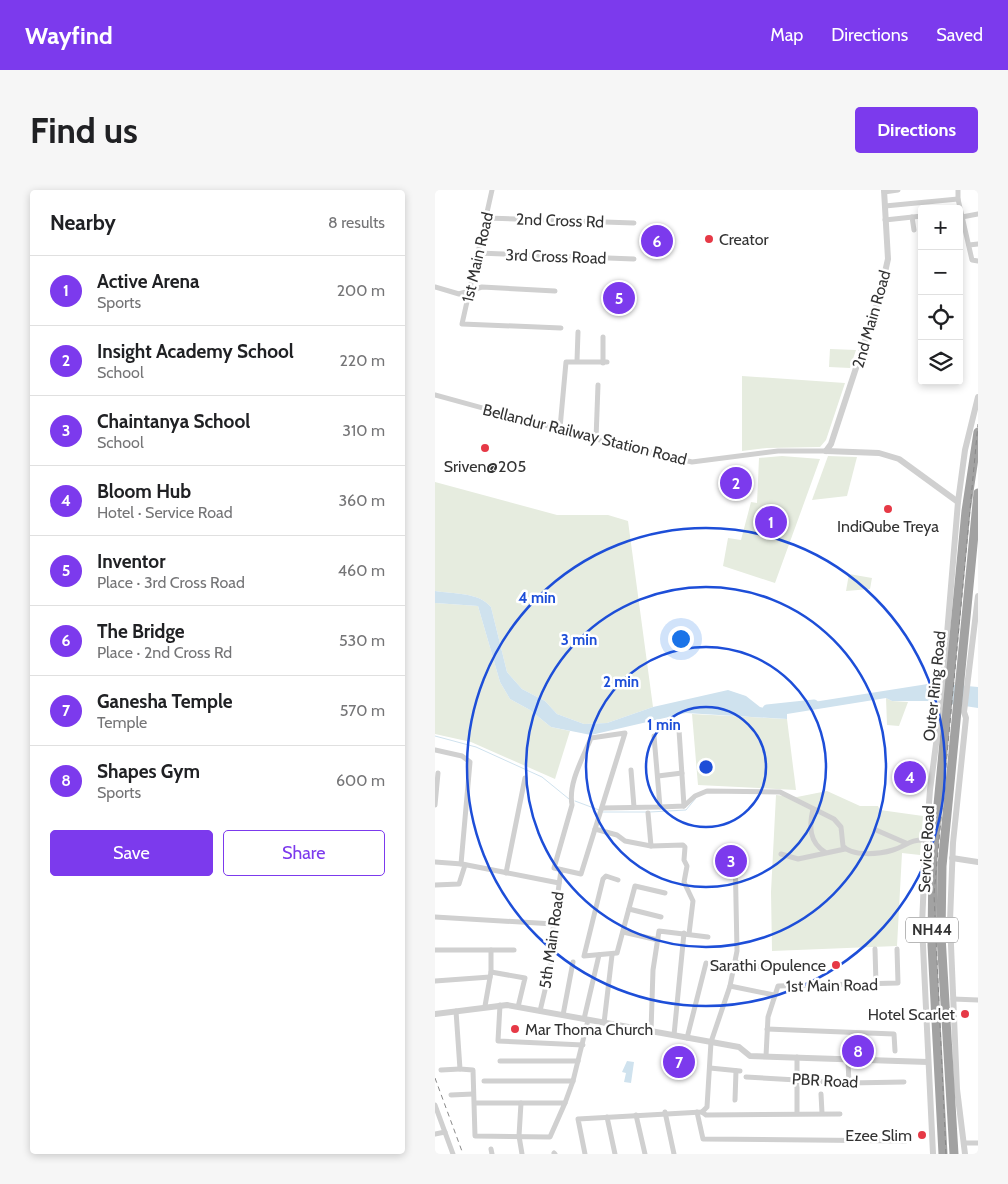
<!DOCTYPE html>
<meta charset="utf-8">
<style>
:root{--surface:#fff;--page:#f6f6f6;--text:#202124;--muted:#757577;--line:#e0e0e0;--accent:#7c3aed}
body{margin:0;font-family:Cabin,sans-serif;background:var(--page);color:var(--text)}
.controls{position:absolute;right:15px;top:15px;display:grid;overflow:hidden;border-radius:5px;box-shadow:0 2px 8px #0003}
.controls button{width:45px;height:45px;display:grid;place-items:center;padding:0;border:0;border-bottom:1px solid var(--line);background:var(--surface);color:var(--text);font:25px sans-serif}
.you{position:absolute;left:245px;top:448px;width:18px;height:18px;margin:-12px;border:4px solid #fff;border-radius:50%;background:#1a73e8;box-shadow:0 0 0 8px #1a73e833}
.badge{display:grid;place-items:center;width:32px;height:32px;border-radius:50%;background:var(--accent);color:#fff;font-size:16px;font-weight:700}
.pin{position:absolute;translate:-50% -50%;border:2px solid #fff;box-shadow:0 1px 5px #0006}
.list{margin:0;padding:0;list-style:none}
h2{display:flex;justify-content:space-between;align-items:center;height:65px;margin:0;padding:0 20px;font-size:21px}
h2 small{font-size:16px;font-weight:400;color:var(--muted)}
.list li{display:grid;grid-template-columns:32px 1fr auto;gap:15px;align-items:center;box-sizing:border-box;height:70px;padding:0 20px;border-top:1px solid var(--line)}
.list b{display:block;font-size:19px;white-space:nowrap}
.list p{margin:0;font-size:16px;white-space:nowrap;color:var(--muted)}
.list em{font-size:16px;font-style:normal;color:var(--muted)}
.actions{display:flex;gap:10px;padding:15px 20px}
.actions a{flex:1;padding:11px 0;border:1px solid var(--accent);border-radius:5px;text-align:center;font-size:18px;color:var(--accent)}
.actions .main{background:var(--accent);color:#fff}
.icon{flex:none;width:28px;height:28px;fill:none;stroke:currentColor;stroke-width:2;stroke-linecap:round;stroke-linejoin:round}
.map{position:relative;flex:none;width:543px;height:964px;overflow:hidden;border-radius:5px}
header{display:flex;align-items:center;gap:30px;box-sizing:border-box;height:70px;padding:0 25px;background:var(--accent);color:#fff}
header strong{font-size:24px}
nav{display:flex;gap:28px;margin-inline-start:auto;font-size:18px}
.intro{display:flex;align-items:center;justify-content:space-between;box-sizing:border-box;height:120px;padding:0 30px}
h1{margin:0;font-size:35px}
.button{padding:12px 22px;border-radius:5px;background:var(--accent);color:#fff;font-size:18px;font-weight:700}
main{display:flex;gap:30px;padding:0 30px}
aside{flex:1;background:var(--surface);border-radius:5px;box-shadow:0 2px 8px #0003}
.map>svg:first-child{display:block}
.green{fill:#e6ecdf}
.water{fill:#cfe2ee}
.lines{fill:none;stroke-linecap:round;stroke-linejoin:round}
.stream{stroke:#cfe2ee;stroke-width:1}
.river{stroke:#cfe2ee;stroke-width:9}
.minor{stroke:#d0d0d0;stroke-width:5}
.tertiary{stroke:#d0d0d0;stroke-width:6}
.trunk{stroke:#a2a2a2;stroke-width:9}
.rail{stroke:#888;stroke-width:1;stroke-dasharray:5 4;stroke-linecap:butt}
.ring{fill:none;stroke:#1d4ed8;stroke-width:2.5}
.poi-dot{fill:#e63946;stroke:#fff;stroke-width:2}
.labels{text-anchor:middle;stroke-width:5;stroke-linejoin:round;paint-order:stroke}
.shield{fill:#fff;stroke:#707070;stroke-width:1}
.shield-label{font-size:15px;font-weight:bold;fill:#333}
.street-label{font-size:16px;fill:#333;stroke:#fff}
.poi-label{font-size:16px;fill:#333;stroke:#fff;text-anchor:end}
.centre{fill:#1d4ed8;stroke:#fff;stroke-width:2.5}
.ring-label{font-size:15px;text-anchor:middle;font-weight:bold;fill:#1d4ed8;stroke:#fff;stroke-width:5;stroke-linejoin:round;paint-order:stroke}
</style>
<header>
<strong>Wayfind</strong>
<nav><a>Map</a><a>Directions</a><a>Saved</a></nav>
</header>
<div class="intro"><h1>Find us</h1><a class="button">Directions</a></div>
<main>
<aside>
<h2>Nearby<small>8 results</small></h2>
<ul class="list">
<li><span class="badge">1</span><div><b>Active Arena</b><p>Sports</p></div><em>200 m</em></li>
<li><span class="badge">2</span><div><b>Insight Academy School</b><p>School</p></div><em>220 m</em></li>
<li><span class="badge">3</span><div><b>Chaintanya School</b><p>School</p></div><em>310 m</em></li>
<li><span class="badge">4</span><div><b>Bloom Hub</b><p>Hotel · Service Road</p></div><em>360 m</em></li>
<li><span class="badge">5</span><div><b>Inventor</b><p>Place · 3rd Cross Road</p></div><em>460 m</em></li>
<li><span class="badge">6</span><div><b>The Bridge</b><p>Place · 2nd Cross Rd</p></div><em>530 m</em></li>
<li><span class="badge">7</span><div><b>Ganesha Temple</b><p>Temple</p></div><em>570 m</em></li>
<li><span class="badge">8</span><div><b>Shapes Gym</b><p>Sports</p></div><em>600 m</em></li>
</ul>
<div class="actions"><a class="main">Save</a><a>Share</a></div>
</aside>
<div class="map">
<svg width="543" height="964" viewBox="0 0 543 964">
<rect width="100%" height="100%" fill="#fff"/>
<g class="green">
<polygon points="395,159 421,160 415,178 394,177"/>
<polygon points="307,186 410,193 391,250 385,257 332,258 307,261"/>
<polygon points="347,266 385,269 340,393 288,376 293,348 306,350 316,312 322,313 324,268"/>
<polygon points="393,266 422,267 412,306 377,310"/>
<path d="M0,292L122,325H173L193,331L218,517L172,533L149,534L122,524L110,511L87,499L72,482L56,417C44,402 18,404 0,401Z"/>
<polygon points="414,384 437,388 435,399 411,401"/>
<polygon points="0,413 43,416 65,492 75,509 95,520 116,537 135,541 120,589 36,552 0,544"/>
<polygon points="451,508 457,511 473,512 464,536 452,535"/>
<polygon points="257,524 352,529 361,600 263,595"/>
<polygon points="392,601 425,616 443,616 445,620 488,626 485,665 467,663 462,756 337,761 336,702 341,605 362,607"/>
</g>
<g class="water">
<path d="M0,401C18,404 44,402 56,417L72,482L87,499L110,511L122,524L149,534L172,533L218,517L293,500L311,506L325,517L334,519L499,493L543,497V518L497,511H457L451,508L352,524V529L251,523L156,545L116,537L95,520L75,509L65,492L43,416L0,413Z"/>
<polygon points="192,871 199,872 196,893 189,892 191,883 187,882"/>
</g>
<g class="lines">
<g class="stream">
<polyline points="0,546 41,557 107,587 134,609"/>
<polyline points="140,611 164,620"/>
<polyline points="168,622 211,622"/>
<polyline points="215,622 251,620 261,608"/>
</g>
<polyline class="river" points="332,519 379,514"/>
<g class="minor">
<polyline points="57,0 27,134 126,138"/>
<polyline points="523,0 523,9 537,70 543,71"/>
<polyline points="449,2 463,0"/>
<polyline points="450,16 523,9"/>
<polyline points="477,27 479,40"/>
<polyline points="527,27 543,24"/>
<polyline points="51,28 199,33"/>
<polyline points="450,30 487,26"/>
<polyline points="534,55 543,54"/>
<polyline points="43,63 199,69"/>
<polyline points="0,97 24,104 47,97 120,101"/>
<polyline points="142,171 143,142"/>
<polyline points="168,173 168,147"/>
<polyline points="0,205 161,249 257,272 343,261 391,261"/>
<polyline points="125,238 131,172 172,172"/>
<polyline points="161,249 163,195"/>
<path d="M190,543L146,684L119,678L137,615C133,593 148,568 156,548Z"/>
<polyline points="0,560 27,566 35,572 26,674"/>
<polyline points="196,580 199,617"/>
<polyline points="223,586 247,583"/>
<polyline points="0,615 3,583"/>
<path d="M249,616L260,606L272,601L345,602L399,629L406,637L408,656C417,667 445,664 458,660C472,656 474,649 491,650"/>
<polyline points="225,617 249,616 244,540"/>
<polyline points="167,618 225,617 219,546"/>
<path d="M378,619C374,636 374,652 390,662"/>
<polyline points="213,623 216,656 248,655 250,657 249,670 252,676 249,692 258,711 254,744"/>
<polyline points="160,639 182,645 190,651 216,656"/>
<polyline points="441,640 471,653"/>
<polyline points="346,664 363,669 410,659"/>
<polyline points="0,672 27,674 124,693"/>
<polyline points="71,683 90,588"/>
<polyline points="183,690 171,686 168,689 149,766 182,763 200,696 230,703"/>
<polyline points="0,695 24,694 30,675"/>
<polyline points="194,719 226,727"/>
<polyline points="0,727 119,734"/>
<polyline points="188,742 223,750"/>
<polyline points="440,759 441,794"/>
<polyline points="0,760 79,760"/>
<polyline points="301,772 330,778"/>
<polyline points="56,782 90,788 83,817"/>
<polyline points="0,791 55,787"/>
<polyline points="295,796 339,805"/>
<polyline points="518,809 543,810"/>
<polyline points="65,815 63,851 148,855"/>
<polyline points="50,816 56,782 56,760"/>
<polyline points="21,821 25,879 38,880 40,946 115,947 130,913 39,913"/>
<polyline points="105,821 116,775 115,761 126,680"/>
<polyline points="128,825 138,772"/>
<polyline points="149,829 164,765"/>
<polyline points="169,833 177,765"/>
<polyline points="332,839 459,844 460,861"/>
<polyline points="216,841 218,780 224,741 273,747"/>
<polyline points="239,845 249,743"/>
<polyline points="252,848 271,773"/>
<polyline points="331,866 333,827 343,796 463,793 462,759"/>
<polyline points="362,867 362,923"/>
<polyline points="65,871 143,871"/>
<polyline points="413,871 414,893"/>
<polyline points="275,878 305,881"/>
<polyline points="6,880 25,879"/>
<polyline points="311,887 414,893 469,892"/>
<polyline points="49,891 138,891"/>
<polyline points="386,904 387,923"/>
<polyline points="16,905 38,904"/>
<polyline points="300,910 301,881"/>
<polyline points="86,913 84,946 87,964"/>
<polyline points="130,913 138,891 153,830"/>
<polyline points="0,915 18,964"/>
<polyline points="230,922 239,964"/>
<polyline points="262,922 268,949 471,951"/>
<polyline points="267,922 271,925 405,924"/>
<polyline points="201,925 210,964"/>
<polyline points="172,927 180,964"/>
<polyline points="0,944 10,942"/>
<polyline points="529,953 543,953"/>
<polyline points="56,959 57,964"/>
<polyline points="119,963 120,964"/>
<polyline points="150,964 143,929 267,922 272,917 276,852 295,796 302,761 300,662"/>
</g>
<g class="tertiary">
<polyline points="391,261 396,254 444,108 453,69 449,0"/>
<polyline points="391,261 444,263 464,269 523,312"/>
<polyline points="517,668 543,672"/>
<polyline points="0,824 72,815 304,857 315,866 493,872"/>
<polyline points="498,964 487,735 490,666 495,600 506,516 523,312 530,260 543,207"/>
<polyline points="530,964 522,899 515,731 518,653 531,528 529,522 543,406"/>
</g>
<g class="trunk">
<polyline points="508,964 497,755 498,667 531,321 543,242"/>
<polyline points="519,964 506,746 507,676 543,303"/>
</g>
<g class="rail">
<polyline points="0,888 28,964"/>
<polyline points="511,964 499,704 543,234"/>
</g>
</g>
<g class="ring">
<circle cx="271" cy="577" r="60"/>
<circle cx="271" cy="577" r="120"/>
<circle cx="271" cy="577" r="180"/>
<circle cx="271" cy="577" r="239"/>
</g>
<g class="poi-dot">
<circle cx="274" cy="49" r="5"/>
<circle cx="50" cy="258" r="5"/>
<circle cx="453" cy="319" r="5"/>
<circle cx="401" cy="775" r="5"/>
<circle cx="530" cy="824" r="5"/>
<circle cx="80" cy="839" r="5"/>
<circle cx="487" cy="945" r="5"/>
</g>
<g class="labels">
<rect class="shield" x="471" y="727.5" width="52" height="25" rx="4"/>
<g class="shield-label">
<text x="497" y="745">NH44</text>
</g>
<g class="street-label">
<text transform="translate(125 30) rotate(2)" y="6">2nd Cross Rd</text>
<text transform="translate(121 66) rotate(2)" y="6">3rd Cross Road</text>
<text transform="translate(42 67) rotate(-77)" y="6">1st Main Road</text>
<text transform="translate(436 129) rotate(-74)" y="6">2nd Main Road</text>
<text transform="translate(150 244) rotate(14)" y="6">Bellandur Railway Station Road</text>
<text transform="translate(499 496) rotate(-84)" y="6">Outer Ring Road</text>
<text transform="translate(491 659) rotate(-87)" y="6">Service Road</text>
<text transform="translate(116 750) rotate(-82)" y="6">5th Main Road</text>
<text transform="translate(397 795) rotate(-1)" y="6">1st Main Road</text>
<text transform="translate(390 890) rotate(3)" y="6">PBR Road</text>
</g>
<g class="poi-label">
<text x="284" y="55" text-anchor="start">Creator</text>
<text x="50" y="282" text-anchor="middle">Sriven@205</text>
<text x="453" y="342" text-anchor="middle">IndiQube Treya</text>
<text x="391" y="781">Sarathi Opulence</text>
<text x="520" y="830">Hotel Scarlet</text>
<text x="90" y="845" text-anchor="start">Mar Thoma Church</text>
<text x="477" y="951">Ezee Slim</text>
</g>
</g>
<circle cx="271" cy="577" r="8" class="centre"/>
<g class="ring-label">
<text x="102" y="413">4 min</text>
<text x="144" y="455">3 min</text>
<text x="186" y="497">2 min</text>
<text x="229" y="540">1 min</text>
</g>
</svg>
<div class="controls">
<button>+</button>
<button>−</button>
<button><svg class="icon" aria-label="locate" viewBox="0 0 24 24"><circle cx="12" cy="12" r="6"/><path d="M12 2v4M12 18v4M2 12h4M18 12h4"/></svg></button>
<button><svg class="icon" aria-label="layers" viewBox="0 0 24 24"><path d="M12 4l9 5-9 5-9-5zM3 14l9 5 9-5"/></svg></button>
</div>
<div class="you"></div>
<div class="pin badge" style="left:336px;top:332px">1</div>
<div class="pin badge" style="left:301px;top:293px">2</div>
<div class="pin badge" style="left:296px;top:671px">3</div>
<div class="pin badge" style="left:475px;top:587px">4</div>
<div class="pin badge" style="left:184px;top:108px">5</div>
<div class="pin badge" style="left:222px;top:51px">6</div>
<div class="pin badge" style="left:244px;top:872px">7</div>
<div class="pin badge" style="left:423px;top:861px">8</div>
</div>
</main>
